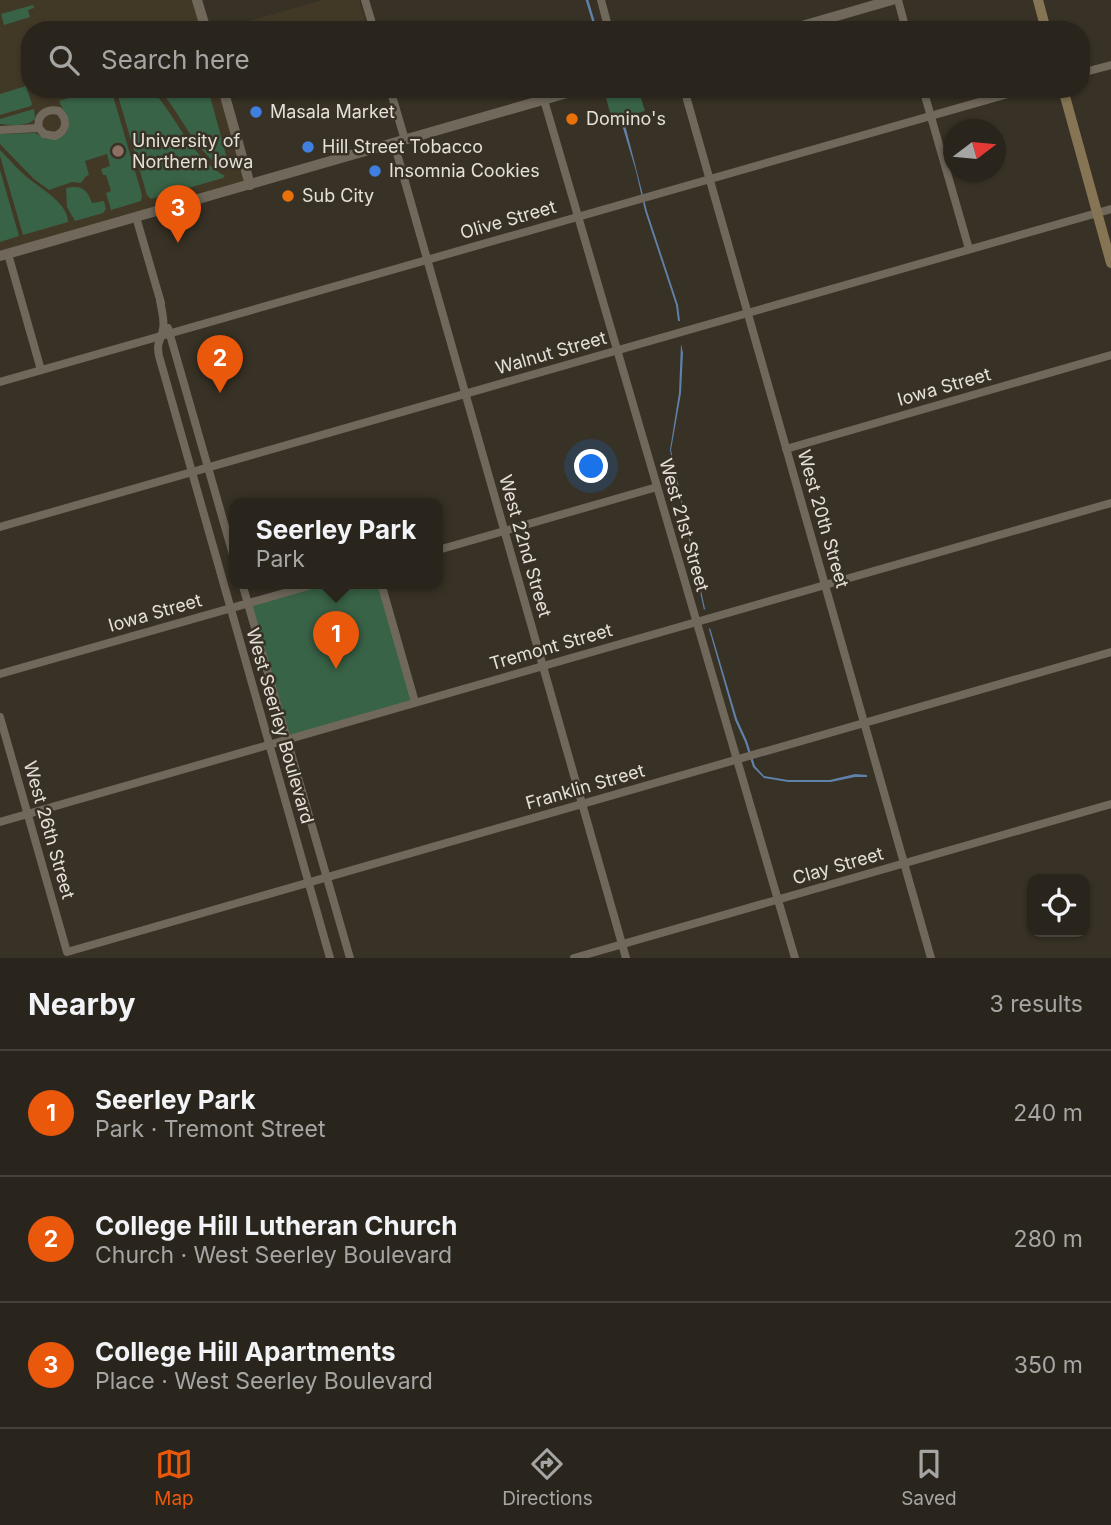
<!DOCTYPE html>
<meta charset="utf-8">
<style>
:root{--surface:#2a251c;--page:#322d25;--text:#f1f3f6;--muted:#a5a5a3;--line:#46423b;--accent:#ea580c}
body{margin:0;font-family:Inter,sans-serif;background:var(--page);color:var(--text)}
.controls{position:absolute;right:21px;bottom:21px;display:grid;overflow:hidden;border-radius:14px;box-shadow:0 2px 5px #0004}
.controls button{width:63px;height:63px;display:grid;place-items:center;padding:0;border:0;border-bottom:2px solid var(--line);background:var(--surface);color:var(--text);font:35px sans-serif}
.compass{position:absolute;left:943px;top:119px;width:63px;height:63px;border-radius:50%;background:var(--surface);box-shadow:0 2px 5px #0004;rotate:74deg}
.you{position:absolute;left:592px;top:467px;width:24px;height:24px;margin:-18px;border:5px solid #fff;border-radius:50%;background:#1a73e8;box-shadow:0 0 0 10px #1a73e833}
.badge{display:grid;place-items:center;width:46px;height:46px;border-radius:50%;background:var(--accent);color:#fff;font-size:23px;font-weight:700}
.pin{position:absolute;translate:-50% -58px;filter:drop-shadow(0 2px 4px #0008)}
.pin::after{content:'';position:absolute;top:37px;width:24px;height:21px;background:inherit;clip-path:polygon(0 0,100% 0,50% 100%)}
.popup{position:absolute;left:229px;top:498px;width:214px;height:91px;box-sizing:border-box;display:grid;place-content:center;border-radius:14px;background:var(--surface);filter:drop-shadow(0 2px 5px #0005);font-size:23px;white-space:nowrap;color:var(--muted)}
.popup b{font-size:26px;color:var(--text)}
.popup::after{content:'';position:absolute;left:50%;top:100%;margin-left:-14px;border:14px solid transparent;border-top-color:var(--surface)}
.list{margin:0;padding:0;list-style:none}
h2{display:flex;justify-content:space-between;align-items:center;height:91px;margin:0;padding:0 28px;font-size:30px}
h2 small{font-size:23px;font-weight:400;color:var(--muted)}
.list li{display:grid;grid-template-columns:46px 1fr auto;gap:21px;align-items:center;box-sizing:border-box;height:126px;padding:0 28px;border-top:2px solid var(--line)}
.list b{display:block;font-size:26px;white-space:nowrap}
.list p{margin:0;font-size:23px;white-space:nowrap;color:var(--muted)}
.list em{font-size:23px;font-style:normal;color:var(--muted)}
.icon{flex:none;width:38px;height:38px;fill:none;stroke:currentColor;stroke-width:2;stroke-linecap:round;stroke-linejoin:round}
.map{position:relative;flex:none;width:1111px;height:958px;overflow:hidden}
.search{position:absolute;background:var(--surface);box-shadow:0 2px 5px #0004;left:21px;right:21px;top:21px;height:77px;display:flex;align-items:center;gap:18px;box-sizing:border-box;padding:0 24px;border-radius:28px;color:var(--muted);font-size:26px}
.sheet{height:469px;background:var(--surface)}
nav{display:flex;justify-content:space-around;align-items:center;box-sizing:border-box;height:98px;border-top:2px solid var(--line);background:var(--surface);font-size:19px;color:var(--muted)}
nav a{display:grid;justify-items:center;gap:4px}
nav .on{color:var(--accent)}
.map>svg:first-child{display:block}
.built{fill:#423826}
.green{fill:#396347}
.water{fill:#6081a9}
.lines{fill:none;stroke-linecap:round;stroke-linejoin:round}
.stream{stroke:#6081a9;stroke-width:2.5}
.minor{stroke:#70685b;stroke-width:8}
.tertiary{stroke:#70685b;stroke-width:10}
.secondary{stroke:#857554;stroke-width:10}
.shop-dot{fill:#3f7fe0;stroke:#383125;stroke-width:2.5}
.food-dot{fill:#e8710a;stroke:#383125;stroke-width:2.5}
.education-dot{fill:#8d6e63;stroke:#383125;stroke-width:2.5}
.labels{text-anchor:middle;stroke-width:5;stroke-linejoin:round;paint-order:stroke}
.poi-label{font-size:18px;fill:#e5e0d9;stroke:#383125;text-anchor:start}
.street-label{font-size:18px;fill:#e5e0d9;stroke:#383125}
</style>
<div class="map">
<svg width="1111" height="958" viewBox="0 0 1111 958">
<rect width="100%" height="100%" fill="#383125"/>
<g class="built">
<polygon points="0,0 199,0 207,30 30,30 30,89 220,89 245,183 0,256"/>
<polygon points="323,0 359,0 368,30 217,30"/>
</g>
<g class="green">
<polygon points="33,5 34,8 28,10 30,17 4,25 1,14"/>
<polygon points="26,86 32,104 31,106 0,115 0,94"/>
<polygon points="97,89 111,89 142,195 141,201 111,210 106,193 111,191 106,175 103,175 101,169 110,166 107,154 85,161 89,175 86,176 81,183 72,182 49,190 34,179 0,144 0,134 35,133 47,139 59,138 67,132 69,122 59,101"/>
<path d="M116,89H151C177,117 191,157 225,176L223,178L151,199L147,195Z"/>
<path d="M159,89H208L228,162L218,165C192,145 180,113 159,89Z"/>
<polygon points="620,89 638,89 645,111 612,120 605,94"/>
<path d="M34,109L35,119C27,127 11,125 0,124V119Z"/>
<path d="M0,150C9,159 18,170 28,178C41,189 68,203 68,222L23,235L0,156Z"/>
<polygon points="0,170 19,236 0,242"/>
<path d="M72,187C84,186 88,192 92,203L104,201L106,209L103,213L75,221L67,207L66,188Z"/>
<polygon points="319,583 381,583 415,702 287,739 248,603"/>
</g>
<g class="water">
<polygon points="623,117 647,211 678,305 680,321 678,321 676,305 645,211 636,171 620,118"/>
<polygon points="681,344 683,353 681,393 671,450 705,609 704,610 670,450 679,393"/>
<polygon points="710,628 737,719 747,741 755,766 764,776 788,780 830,780 855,774 867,775 867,777 855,777 831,782 788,782 764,778 753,767 745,742 735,720 709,629"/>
</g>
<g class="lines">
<polyline class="stream" points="587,0 596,30"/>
<g class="minor">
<polyline points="365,0 374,30"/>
<polyline points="601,0 609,30"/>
<polyline points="898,0 906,30"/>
<polyline points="1081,73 1111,65"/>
<polyline points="390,89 405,140"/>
<polyline points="684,89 931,958"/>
<polyline points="923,89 969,249"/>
<polyline points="544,100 795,958"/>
<path d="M0,130L39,128L44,134L55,136C67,131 68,120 59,111C47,108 36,115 39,128"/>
<polyline points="394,143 626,958"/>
<polyline points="136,217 161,303"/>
<polyline points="8,254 41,370"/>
<path d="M160,300C161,308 165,320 163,329C161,342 156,341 159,356L330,958"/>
<polyline points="168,328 234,558"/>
<polyline points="0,382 1025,89"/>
<polyline points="786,449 1111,355"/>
<polyline points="0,527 1111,209"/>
<polyline points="438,550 657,487"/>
<polyline points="242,583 350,958"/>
<polyline points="381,583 415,702"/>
<polyline points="0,674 319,583"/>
<polyline points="0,717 67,952 1111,652"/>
<polyline points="0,822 1111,503"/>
<polyline points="574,958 1111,804"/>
</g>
<g class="tertiary">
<polyline points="197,0 206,30"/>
<polyline points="788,30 892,0"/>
<polyline points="223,89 250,185"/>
<polyline points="0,256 581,89"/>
</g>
<g class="secondary">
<polyline points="1038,0 1046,30"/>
<polyline points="1063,89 1111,263"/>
</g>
</g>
<g class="shop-dot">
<circle cx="256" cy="112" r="7"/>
<circle cx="308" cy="147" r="7"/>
<circle cx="375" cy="171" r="7"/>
</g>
<g class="food-dot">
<circle cx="572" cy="119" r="7"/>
<circle cx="288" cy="196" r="7"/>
</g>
<circle class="education-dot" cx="118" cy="151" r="7"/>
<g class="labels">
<g class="poi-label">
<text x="270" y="118">Masala Market</text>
<text x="586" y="125">Domino's</text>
<text x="132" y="147">University of<tspan x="132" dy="21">Northern Iowa</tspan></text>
<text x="322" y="153">Hill Street Tobacco</text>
<text x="389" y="177">Insomnia Cookies</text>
<text x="302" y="202">Sub City</text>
</g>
<g class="street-label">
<text transform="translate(508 220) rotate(-16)" y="6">Olive Street</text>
<text transform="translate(551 353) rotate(-16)" y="6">Walnut Street</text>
<text transform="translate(944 387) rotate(-16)" y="6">Iowa Street</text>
<text transform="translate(823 519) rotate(74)" y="6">West 20th Street</text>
<text transform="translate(684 525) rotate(74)" y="6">West 21st Street</text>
<text transform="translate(525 546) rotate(74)" y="6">West 22nd Street</text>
<text transform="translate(155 613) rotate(-16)" y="6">Iowa Street</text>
<text transform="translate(551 647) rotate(-16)" y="6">Tremont Street</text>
<text transform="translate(280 726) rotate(74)" y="6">West Seerley Boulevard</text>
<text transform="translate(585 787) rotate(-16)" y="6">Franklin Street</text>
<text transform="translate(49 830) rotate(74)" y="6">West 26th Street</text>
<text transform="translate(838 866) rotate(-16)" y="6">Clay Street</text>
</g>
</g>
</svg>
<div class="controls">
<button><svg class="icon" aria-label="locate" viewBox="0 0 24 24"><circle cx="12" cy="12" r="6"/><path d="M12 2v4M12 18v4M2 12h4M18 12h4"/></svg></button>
</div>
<svg class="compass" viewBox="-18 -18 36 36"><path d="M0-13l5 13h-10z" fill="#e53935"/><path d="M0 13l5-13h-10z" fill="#a5a5a3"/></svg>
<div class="you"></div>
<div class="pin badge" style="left:336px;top:669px">1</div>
<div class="popup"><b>Seerley Park</b>Park</div>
<div class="pin badge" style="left:220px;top:393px">2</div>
<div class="pin badge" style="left:178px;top:243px">3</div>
<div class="search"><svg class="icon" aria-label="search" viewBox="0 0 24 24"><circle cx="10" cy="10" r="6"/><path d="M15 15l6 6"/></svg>Search here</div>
</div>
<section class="sheet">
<h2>Nearby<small>3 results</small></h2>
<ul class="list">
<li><span class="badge">1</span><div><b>Seerley Park</b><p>Park · Tremont Street</p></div><em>240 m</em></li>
<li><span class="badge">2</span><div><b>College Hill Lutheran Church</b><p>Church · West Seerley Boulevard</p></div><em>280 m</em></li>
<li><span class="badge">3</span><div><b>College Hill Apartments</b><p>Place · West Seerley Boulevard</p></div><em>350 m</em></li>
</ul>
</section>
<nav>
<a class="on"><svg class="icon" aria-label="map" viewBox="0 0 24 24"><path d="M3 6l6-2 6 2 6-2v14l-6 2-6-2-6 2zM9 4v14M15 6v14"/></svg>Map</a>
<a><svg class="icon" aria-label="directions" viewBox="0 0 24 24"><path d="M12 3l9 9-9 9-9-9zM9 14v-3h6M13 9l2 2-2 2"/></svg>Directions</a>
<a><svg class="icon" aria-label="saved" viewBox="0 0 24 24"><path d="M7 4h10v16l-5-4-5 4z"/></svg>Saved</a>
</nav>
